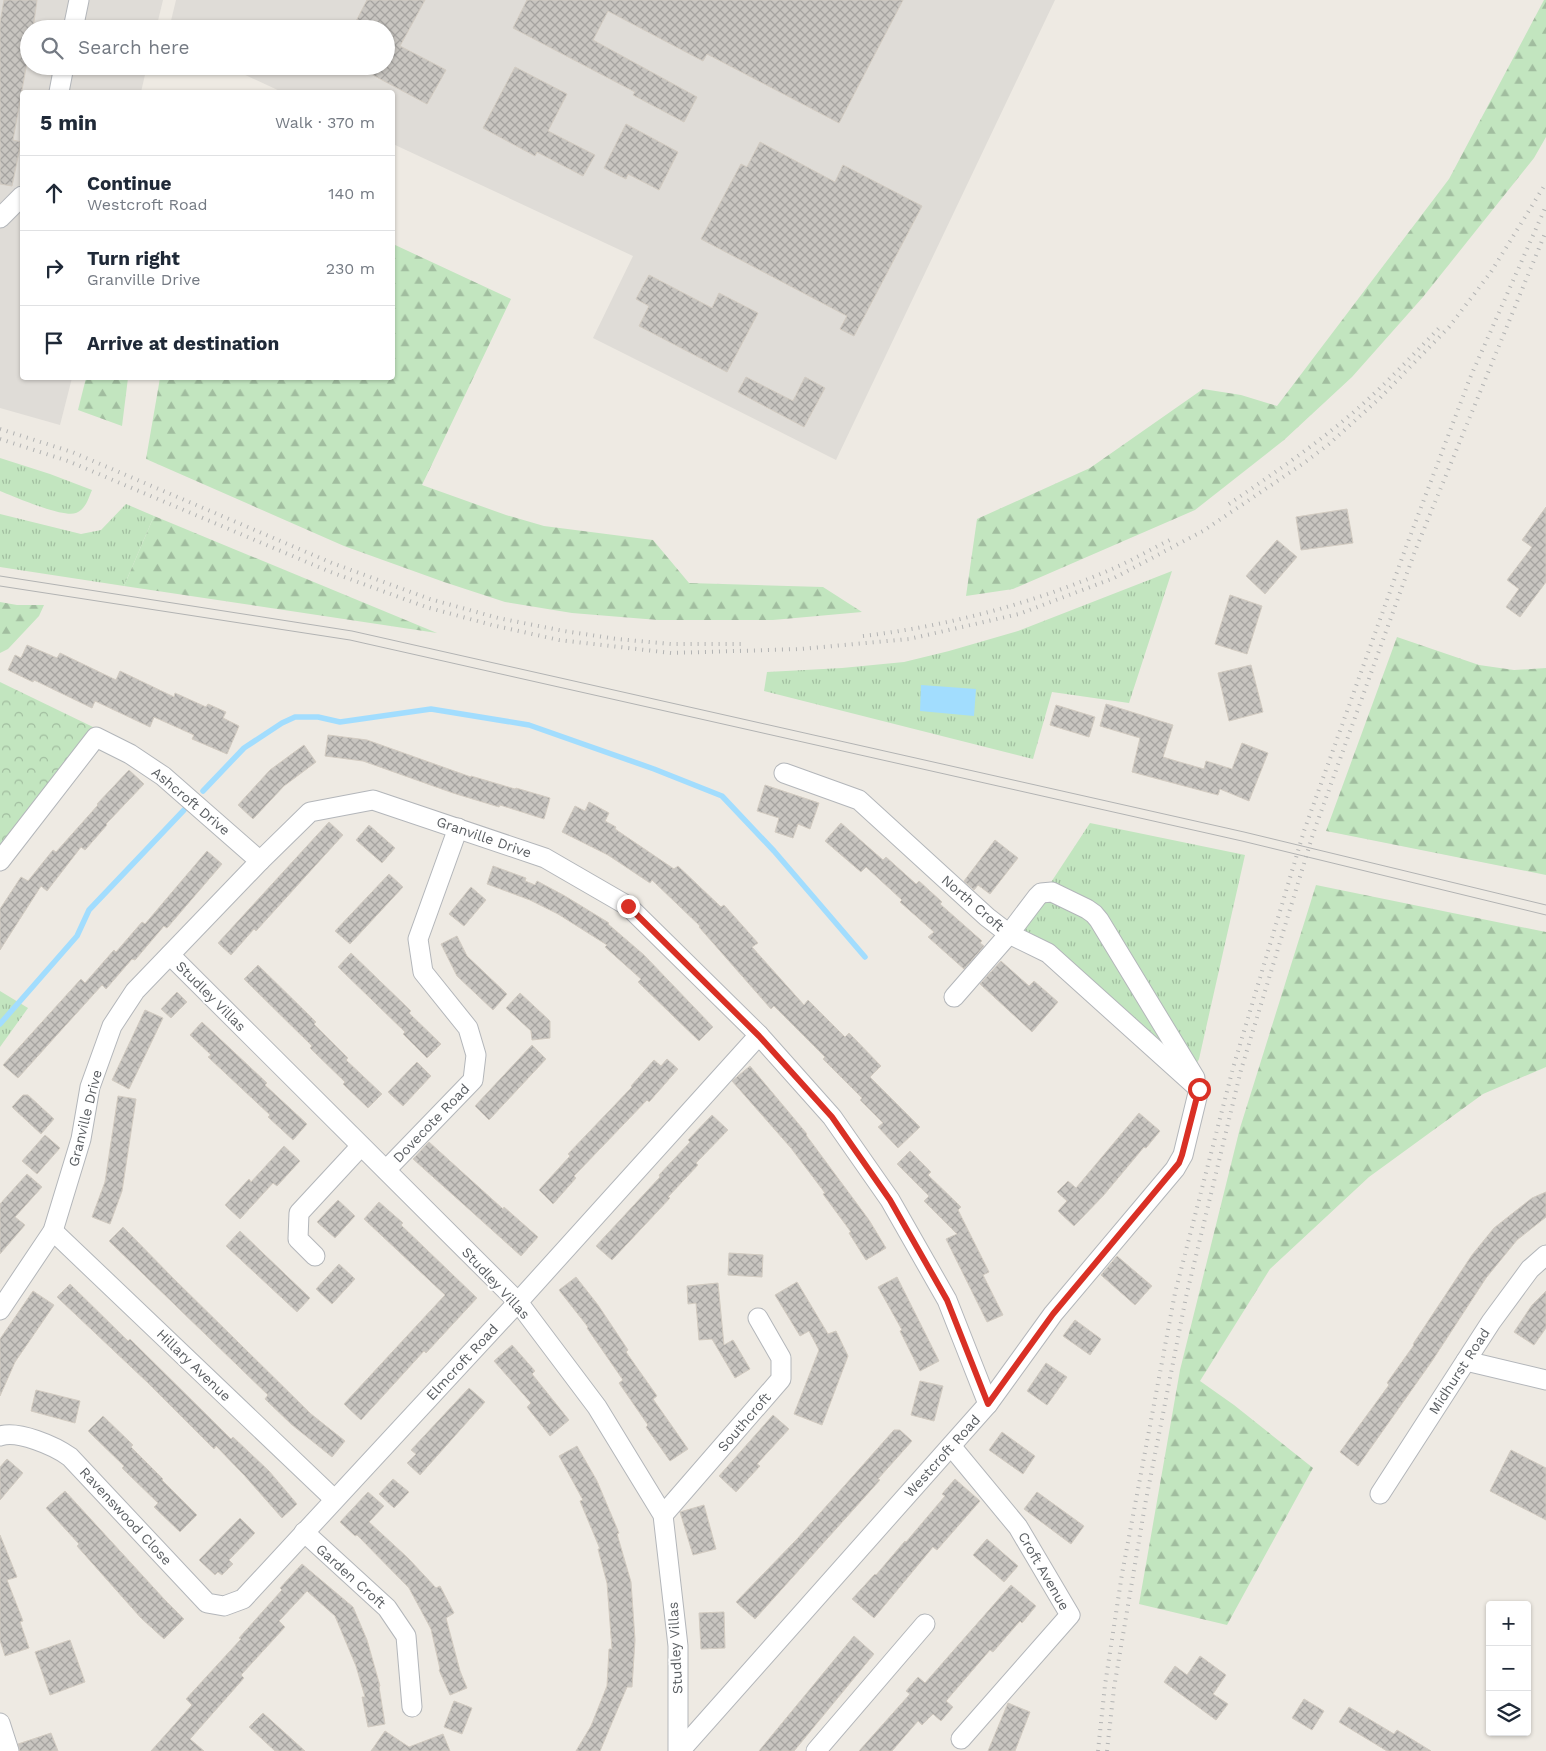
<!DOCTYPE html>
<meta charset="utf-8">
<style>
:root{--surface:#fff;--page:#f6f6f7;--text:#1f2937;--muted:#747a83;--line:#e0e1e3}
body{margin:0;font-family:"Work Sans",sans-serif;background:var(--page);color:var(--text)}
.controls{position:absolute;right:15px;bottom:15px;display:grid;overflow:hidden;border-radius:5px;box-shadow:0 1px 4px #0004}
.controls button{width:45px;height:45px;display:grid;place-items:center;padding:0;border:0;border-bottom:1px solid var(--line);background:var(--surface);color:var(--text);font:25px sans-serif}
.stop{position:absolute;width:15px;height:15px;margin:-11px;border:4px solid #d93025;border-radius:50%;background:#fff}
.stop.end{background:#d93025;border-color:#fff;box-shadow:0 1px 5px #0008}
.list{margin:0;padding:0;list-style:none}
h2{display:flex;justify-content:space-between;align-items:center;height:65px;margin:0;padding:0 20px;font-size:21px}
h2 small{font-size:16px;font-weight:400;color:var(--muted)}
.list li{display:grid;grid-template-columns:32px 1fr auto;gap:15px;align-items:center;box-sizing:border-box;height:75px;padding:0 20px;border-top:1px solid var(--line)}
.list b{display:block;font-size:19px;white-space:nowrap}
.list p{margin:0;font-size:16px;white-space:nowrap;color:var(--muted)}
.list em{font-size:16px;font-style:normal;color:var(--muted)}
.icon{flex:none;width:28px;height:28px;fill:none;stroke:currentColor;stroke-width:2;stroke-linecap:round;stroke-linejoin:round}
.map{position:relative;flex:none;width:1546px;height:1751px;overflow:hidden}
.search{position:absolute;background:var(--surface);box-shadow:0 1px 4px #0004;left:20px;top:20px;width:375px;height:55px;display:flex;align-items:center;gap:12px;box-sizing:border-box;padding:0 18px;border-radius:28px;color:var(--muted);font-size:19px}
.panel{position:absolute;background:var(--surface);box-shadow:0 1px 4px #0004;left:20px;top:90px;width:375px;height:290px;border-radius:5px}
.map>svg:first-child{display:block}
.industrial{fill:#dfdcd7}
.grass{fill:url(#grass-tufts)}
.forest{fill:url(#forest-firs)}
.park{fill:url(#park-crowns)}
.water{fill:#a2ddfe}
.lines{fill:none;stroke-linecap:round;stroke-linejoin:round}
.stream{stroke:#a2ddfe;stroke-width:5.5}
.building{fill:url(#building-cross-hatch);stroke:#d2cbc1}
.street-casing{stroke:#b3b6ba;stroke-width:21}
.street{stroke:#fff;stroke-width:19}
.tram{stroke:#b2b3b3;stroke-width:1}
.rail{stroke:#b2b3b3;stroke-width:4;stroke-dasharray:1 6;stroke-linecap:butt}
.route{stroke:#d93025;stroke-width:6}
.labels{text-anchor:middle;stroke-width:4;stroke-linejoin:round;paint-order:stroke}
.street-label{font-size:14px;fill:#5b5f63;stroke:#fff}
</style>
<div class="map">
<svg width="1546" height="1751" viewBox="0 0 1546 1751">
<defs>
<pattern id="grass-tufts" width="24" height="20" patternUnits="userSpaceOnUse" patternTransform="scale(1.25)"><rect width="24" height="20" fill="#c2e5bf"/><path d="M3 7l-1-3M5 7V3M7 7l1-3M15 17l-1-3M17 17v-4M19 17l1-3" fill="none" stroke="#a1bd9f"/></pattern>
<pattern id="forest-firs" width="22" height="20" patternUnits="userSpaceOnUse" patternTransform="scale(1.25)"><rect width="22" height="20" fill="#c2e5bf"/><path d="M5 1l3.5 6h-7zM16 11l3.5 6h-7z" fill="#a1bd9f"/></pattern>
<pattern id="park-crowns" width="20" height="18" patternUnits="userSpaceOnUse" patternTransform="scale(1.25)"><rect width="20" height="18" fill="#c2e5bf"/><path d="M2 6a3 3 0 1 1 6 0M12 15a3 3 0 1 1 6 0" fill="none" stroke="#a1bd9f"/></pattern>
<pattern id="building-cross-hatch" width="8" height="8" patternUnits="userSpaceOnUse" patternTransform="scale(1.25)"><rect width="8" height="8" fill="#c8c5c0"/><path d="M0 0l8 8M0 8l8-8" fill="none" stroke="#a5a3a0"/></pattern>
</defs>
<rect width="100%" height="100%" fill="#eeeae3"/>
<g class="industrial">
<polygon points="0,0 163,0 156,29 29,29 29,66 147,66 141,92 22,92 22,378 72,378 60,425 0,408"/>
<polygon points="176,0 1055,0 836,460 593,338 633,256 393,144 392,92 282,92 226,66 386,66 386,29 169,29"/>
</g>
<g class="grass">
<path d="M0,458L50,474L92,490C88,499 86,509 76,513C63,518 15,497 0,491Z"/>
<polygon points="126,504 154,516 124,586 0,567 0,514 81,534 101,530"/>
<polygon points="1172,571 1129,703 1052,692 1033,759 764,691 767,672 842,668 904,662 949,651 1018,631"/>
<polygon points="1090,823 1245,855 1199,1059 1190,1075 1019,931"/>
<polygon points="0,991 28,1008 0,1047"/>
</g>
<g class="forest">
<polygon points="1544,0 1546,0 1546,137 1534,158 1423,297 1352,377 1284,440 1195,510 1013,589 966,596 977,519 1090,468 1203,389 1241,395 1277,406 1449,179"/>
<polygon points="393,244 511,299 422,485 506,515 544,526 653,540 689,583 823,587 862,612 773,620 658,620 572,613 505,602 444,582 344,546 146,459 160,378 392,378"/>
<polygon points="86,378 128,378 122,426 78,410"/>
<polygon points="154,516 437,633 124,586"/>
<polygon points="0,602 17,605 44,605 39,616 8,649 0,653"/>
<polygon points="1397,637 1479,665 1514,670 1546,668 1546,875 1326,831"/>
<polygon points="1316,885 1546,932 1546,1067 1483,1094 1369,1177 1270,1269 1200,1381 1234,1405 1313,1468 1227,1625 1139,1604 1180,1370 1240,1128"/>
</g>
<polygon class="park" points="0,682 93,727 0,846"/>
<polygon class="water" points="921,685 976,689 974,716 920,711"/>
<g class="lines">
<g class="stream">
<polyline points="203,791 244,748 282,723 295,717 318,717 340,722 431,709 529,725 654,769 722,796 774,851 865,957"/>
<polyline points="0,1024 77,936 89,910 184,810"/>
</g>
</g>
<g class="building">
<polygon points="4,0 37,0 33,29 29,29 29,51 13,140 21,142 12,186 0,184 0,23"/>
<polygon points="367,0 425,0 400,46 446,70 427,104 356,66 386,66 386,29 352,29"/>
<polygon points="527,0 903,0 839,123 707,54 703,61 608,11 593,40 697,97 684,122 633,95 635,92 513,28"/>
<polygon points="515,67 567,94 548,131 595,155 583,176 537,152 535,156 483,128"/>
<polygon points="626,124 678,152 659,190 628,174 626,179 604,168"/>
<polygon points="760,142 835,182 843,165 922,206 854,336 840,329 847,316 701,239 741,164 747,167"/>
<polygon points="649,275 712,308 719,293 758,313 727,372 639,326 649,306 636,299"/>
<polygon points="746,377 793,401 805,377 825,388 804,427 738,392"/>
<polygon points="1546,507 1546,582 1520,617 1506,607 1519,589 1507,580 1532,547 1522,540"/>
<polygon points="1347,509 1353,543 1301,550 1296,517"/>
<polygon points="1277,540 1297,557 1265,594 1246,576"/>
<polygon points="1230,595 1262,606 1247,654 1215,644"/>
<polygon points="27,645 57,658 60,653 116,680 120,671 174,697 175,693 206,707 208,704 226,712 223,718 239,726 227,754 192,739 194,735 154,717 150,727 95,701 92,708 34,680 33,682 8,670 15,655 21,658"/>
<polygon points="1251,665 1263,712 1229,721 1218,673"/>
<polygon points="1106,704 1173,725 1163,757 1176,761 1204,769 1206,761 1232,769 1242,743 1268,753 1249,801 1220,789 1218,795 1132,772 1140,738 1100,726"/>
<polygon points="1056,705 1095,717 1089,737 1050,725"/>
<polygon points="328,735 367,740 471,777 471,776 515,789 516,788 550,798 544,819 500,805 499,807 453,793 363,761 325,756"/>
<polygon points="304,745 316,762 284,786 253,819 238,805 270,770"/>
<polygon points="129,770 144,784 106,824 107,825 85,850 81,847 47,891 41,886 0,950 0,909 21,877 28,881 53,850 56,852 98,805 97,804"/>
<polygon points="765,785 819,803 810,829 798,824 793,838 775,832 779,818 757,811"/>
<polygon points="589,802 609,813 605,821 616,827 615,829 674,869 678,866 721,907 724,905 758,943 752,947 804,1005 808,1000 845,1037 849,1033 881,1066 870,1077 920,1127 898,1148 878,1127 883,1123 860,1100 862,1098 823,1059 825,1057 774,1006 771,1009 699,927 700,926 652,880 650,883 608,855 562,832 575,806 585,811"/>
<polygon points="329,822 343,835 256,931 254,929 231,955 218,943"/>
<polygon points="841,823 883,860 886,857 916,884 919,881 942,902 940,904 982,941 980,943 984,946 964,969 928,937 934,932 900,902 902,900 866,867 861,872 825,841"/>
<polygon points="369,825 395,848 382,863 356,840"/>
<polygon points="995,840 1018,858 990,894 978,885 974,890 964,881"/>
<polygon points="207,851 222,864 167,928 164,926 135,960 132,959 106,989 102,985 18,1078 3,1065 81,979 85,983 114,950 116,952 142,922 145,924"/>
<polygon points="493,866 526,878 525,881 535,885 537,881 565,896 609,923 608,924 644,955 713,1027 699,1041 638,982 641,979 605,947 607,945 558,914 530,900 487,884"/>
<polygon points="389,874 403,887 350,944 335,931"/>
<polygon points="471,887 486,900 464,926 449,914"/>
<polygon points="457,936 467,956 507,994 493,1010 457,976 441,944"/>
<polygon points="351,953 411,1011 409,1013 441,1044 427,1058 403,1034 405,1032 338,967"/>
<polygon points="1001,961 1029,986 1034,981 1058,1002 1032,1032 980,984"/>
<polygon points="258,965 316,1022 314,1024 348,1058 346,1060 382,1094 368,1108 343,1084 345,1082 310,1048 312,1046 244,979"/>
<polygon points="177,992 187,1002 171,1018 161,1009"/>
<polygon points="520,993 550,1021 550,1038 532,1040 531,1031 506,1008"/>
<polygon points="145,1010 163,1018 129,1089 112,1080"/>
<polygon points="202,1022 267,1083 265,1085 307,1124 293,1140 268,1117 270,1115 208,1057 211,1055 190,1035"/>
<polygon points="532,1045 546,1059 489,1120 475,1106"/>
<polygon points="667,1059 678,1069 649,1102 647,1100 574,1176 576,1178 553,1204 539,1190 570,1156 568,1154 632,1087 631,1086 654,1060 661,1066"/>
<polygon points="417,1062 431,1076 403,1106 388,1092"/>
<polygon points="750,1066 807,1134 806,1135 869,1220 886,1248 866,1260 849,1233 851,1232 823,1194 825,1193 791,1148 732,1081"/>
<polygon points="23,1095 28,1095 54,1119 41,1134 12,1107"/>
<polygon points="118,1096 136,1099 122,1191 110,1224 92,1217 105,1182"/>
<polygon points="1139,1113 1160,1131 1146,1148 1144,1147 1103,1196 1074,1226 1058,1211 1067,1201 1057,1192 1068,1181 1076,1188"/>
<polygon points="712,1115 728,1130 696,1163 698,1165 668,1197 670,1198 612,1260 596,1246 660,1177 659,1175 690,1142 688,1140"/>
<polygon points="45,1135 60,1148 37,1174 22,1161"/>
<polygon points="429,1142 503,1209 504,1207 538,1237 521,1256 413,1159"/>
<polygon points="284,1146 300,1161 277,1186 273,1183 240,1219 225,1205 249,1179 251,1182"/>
<polygon points="910,1151 931,1172 928,1175 961,1207 958,1210 989,1272 983,1275 1003,1315 987,1322 946,1239 957,1234 924,1201 929,1196 897,1164"/>
<polygon points="27,1174 42,1187 15,1217 25,1225 0,1254 0,1204"/>
<polygon points="1546,1192 1546,1217 1517,1240 1486,1278 1432,1361 1358,1466 1340,1452 1389,1385 1387,1383 1414,1345 1413,1344 1472,1255 1494,1228 1532,1198"/>
<polygon points="338,1200 355,1216 335,1238 317,1222"/>
<polygon points="379,1202 403,1223 401,1225 477,1298 426,1353 424,1351 361,1420 344,1404 445,1295 364,1219"/>
<polygon points="123,1227 174,1279 311,1414 345,1441 332,1457 291,1424 265,1399 268,1395 109,1241"/>
<polygon points="240,1231 310,1298 297,1312 226,1246"/>
<polygon points="729,1253 763,1255 762,1277 728,1275"/>
<polygon points="1117,1256 1152,1286 1135,1305 1101,1275"/>
<polygon points="339,1264 355,1279 332,1304 316,1289"/>
<polygon points="576,1277 598,1305 628,1350 626,1352 657,1396 653,1399 688,1449 670,1461 646,1427 648,1425 619,1383 623,1380 587,1328 588,1327 559,1290"/>
<polygon points="897,1277 939,1361 920,1371 900,1331 902,1330 878,1287"/>
<polygon points="797,1282 828,1334 836,1331 848,1356 822,1425 794,1414 819,1350 809,1331 800,1336 775,1295"/>
<polygon points="718,1283 724,1345 733,1340 750,1369 735,1378 712,1339 699,1340 696,1303 688,1304 687,1286"/>
<polygon points="70,1284 128,1341 130,1339 231,1439 233,1437 269,1471 297,1504 282,1518 244,1475 216,1446 214,1449 147,1382 57,1297"/>
<polygon points="33,1291 54,1305 15,1362 0,1396 0,1339"/>
<polygon points="1546,1291 1546,1328 1534,1345 1514,1332 1532,1305"/>
<polygon points="1075,1320 1101,1339 1090,1355 1063,1336"/>
<polygon points="512,1345 535,1371 532,1374 569,1420 550,1436 527,1407 531,1403 494,1361"/>
<polygon points="1046,1363 1067,1377 1047,1405 1027,1391"/>
<polygon points="920,1381 943,1386 934,1421 911,1415"/>
<polygon points="469,1388 485,1402 420,1475 407,1463 416,1454 411,1450"/>
<polygon points="36,1390 80,1401 75,1423 31,1411"/>
<polygon points="773,1415 789,1429 757,1464 760,1466 736,1492 719,1476"/>
<polygon points="103,1416 133,1445 131,1447 163,1479 162,1480 197,1515 180,1532 154,1507 158,1503 122,1468 124,1466 88,1431"/>
<polygon points="894,1430 900,1430 912,1441 878,1479 880,1480 755,1619 736,1602 797,1539"/>
<polygon points="1002,1432 1035,1456 1023,1474 989,1450"/>
<polygon points="577,1446 597,1481 619,1533 617,1534 631,1582 635,1640 632,1687 627,1687 600,1751 576,1751 591,1726 607,1686 609,1649 612,1649 607,1583 598,1549 600,1549 580,1501 583,1500 559,1456"/>
<polygon points="1511,1450 1546,1468 1546,1520 1490,1491"/>
<polygon points="7,1459 23,1473 0,1500 0,1467"/>
<polygon points="393,1479 409,1492 394,1508 379,1494"/>
<polygon points="955,1479 980,1501 937,1550 933,1547 874,1618 852,1599 875,1574 876,1575 905,1541 906,1542 945,1496 942,1494"/>
<polygon points="65,1491 164,1599 184,1619 164,1639 141,1618 77,1546 79,1544 46,1508"/>
<polygon points="368,1492 384,1506 369,1522 408,1558 436,1588 440,1586 454,1613 446,1618 460,1671 467,1688 450,1695 439,1670 440,1669 431,1629 409,1588 357,1535 355,1536 340,1522"/>
<polygon points="1037,1492 1084,1526 1071,1544 1024,1509"/>
<polygon points="704,1505 716,1549 693,1555 680,1512"/>
<polygon points="240,1518 255,1533 229,1560 233,1564 222,1575 218,1572 215,1575 199,1560"/>
<polygon points="0,1535 17,1577 7,1580 23,1621 20,1622 29,1648 5,1656 0,1640"/>
<polygon points="987,1539 1018,1566 1004,1582 973,1555"/>
<polygon points="302,1564 353,1607 367,1640 380,1686 379,1687 385,1724 368,1727 362,1697 365,1697 356,1666 335,1616 307,1591 279,1621 285,1627 241,1675 244,1678 190,1739 204,1751 151,1751 192,1705 186,1699 241,1639 239,1638 282,1590 280,1588"/>
<polygon points="1011,1585 1036,1606 1022,1623 1020,1621 993,1652 990,1650 946,1701 953,1707 941,1721 933,1714 922,1725 918,1721 892,1751 859,1751 910,1694 906,1691 918,1677 925,1683"/>
<polygon points="724,1612 725,1648 701,1649 699,1613"/>
<polygon points="854,1636 874,1654 794,1751 759,1751"/>
<polygon points="70,1640 85,1682 50,1695 35,1652"/>
<polygon points="1200,1656 1226,1675 1213,1694 1228,1704 1216,1720 1164,1682 1175,1666 1187,1675"/>
<polygon points="1304,1699 1324,1711 1312,1730 1292,1718"/>
<polygon points="454,1701 472,1708 462,1734 444,1727"/>
<polygon points="1008,1703 1030,1712 1015,1751 988,1751"/>
<polygon points="1349,1707 1394,1734 1397,1730 1431,1751 1387,1751 1339,1722"/>
<polygon points="263,1713 305,1751 275,1751 249,1727"/>
<polygon points="385,1731 409,1747 443,1734 450,1751 371,1751"/>
<polygon points="51,1733 58,1751 20,1751 18,1744"/>
</g>
<g class="lines">
<defs>
<g id="street">
<polyline points="73,29 79,0"/>
<polyline points="59,92 64,66"/>
<polyline points="0,218 22,196"/>
<polyline points="784,773 859,800 987,917 1009,934 1048,953 1199,1089"/>
<polyline points="0,861 96,737 130,754 163,776 260,861"/>
<polyline points="170,955 518,1302 597,1407 663,1515 678,1646 678,1751"/>
<polyline points="954,997 1009,934 1037,897 1041,893 1052,892 1087,909 1094,914 1099,920 1195,1078"/>
<polyline points="386,1170 473,1080 476,1055 468,1028 423,972 418,939 458,828"/>
<polyline points="53,1231 334,1499"/>
<polyline points="315,1256 298,1239 299,1213 361,1146"/>
<polyline points="0,1310 53,1231 81,1139 90,1087 112,1026 135,991 260,861 310,812 373,800 545,858 628,906 759,1035 832,1117 890,1200 947,1300 988,1404"/>
<polyline points="1466,1361 1546,1380"/>
<path d="M0,1436C18,1430 55,1446 70,1457L207,1603L224,1606L243,1599L518,1302L759,1035"/>
<polyline points="951,1446 1018,1527 1070,1615 961,1739"/>
<polyline points="1380,1494 1491,1322 1530,1269 1546,1255"/>
<polyline points="663,1515 781,1379 781,1358 758,1318"/>
<polyline points="304,1532 387,1608 406,1636 412,1707"/>
<polyline points="0,1723 9,1751"/>
<polyline points="680,1751 988,1404 1053,1314 1175,1169 1183,1155 1199,1089"/>
<polyline points="816,1751 925,1624"/>
</g>
</defs>
<use href="#street" class="street-casing"/>
<use href="#street" class="street"/>
<g class="tram">
<polyline points="0,576 352,631 1244,832 1546,905"/>
<polyline points="0,586 350,640 1242,841 1546,915"/>
</g>
<g class="rail">
<polyline points="0,429 72,452 332,563 430,599 498,618 564,631 617,639 671,644 746,644"/>
<polyline points="0,439 68,461 328,571 426,607 492,625 559,640 671,653 801,649 909,639 1019,614 1114,578 1203,531 1304,463 1329,444 1380,398 1449,327 1491,272 1546,183"/>
<path d="M1229,504C1270,476 1311,448 1349,416C1381,389 1410,358 1439,328"/>
<path d="M863,636C949,626 1034,603 1112,569C1133,560 1153,548 1174,538"/>
<polyline points="1098,1751 1105,1685 1122,1574 1175,1293 1233,1068 1304,831 1406,547 1470,378 1546,206"/>
<polyline points="1107,1751 1114,1688 1145,1505 1186,1297 1241,1070 1313,834 1415,551 1546,231"/>
</g>
</g>
<g class="lines">
<polyline class="route" points="628,906 759,1036 832,1117 890,1200 947,1300 988,1404 1053,1314 1179,1163 1182,1155 1199,1089"/>
</g>
<g class="labels">
<g class="street-label">
<text transform="translate(191 801) rotate(40)" y="5">Ashcroft Drive</text>
<text transform="translate(484 837) rotate(19)" y="5">Granville Drive</text>
<text transform="translate(973 903) rotate(41)" y="5">North Croft</text>
<text transform="translate(211 996) rotate(45)" y="5">Studley Villas</text>
<text transform="translate(85 1118) rotate(-76)" y="5">Granville Drive</text>
<text transform="translate(431 1123) rotate(-46)" y="5">Dovecote Road</text>
<text transform="translate(496 1283) rotate(47)" y="5">Studley Villas</text>
<text transform="translate(462 1362) rotate(-47)" y="5">Elmcroft Road</text>
<text transform="translate(194 1365) rotate(44)" y="5">Hillary Avenue</text>
<text transform="translate(1459 1371) rotate(-57)" y="5">Midhurst Road</text>
<text transform="translate(744 1422) rotate(-49)" y="5">Southcroft</text>
<text transform="translate(942 1456) rotate(-48)" y="5">Westcroft Road</text>
<text transform="translate(126 1516) rotate(47)" y="5">Ravenswood Close</text>
<text transform="translate(1044 1571) rotate(60)" y="5">Croft Avenue</text>
<text transform="translate(351 1576) rotate(42)" y="5">Garden Croft</text>
<text transform="translate(675 1648) rotate(-93)" y="5">Studley Villas</text>
</g>
</g>
</svg>
<div class="controls">
<button>+</button>
<button>−</button>
<button><svg class="icon" aria-label="layers" viewBox="0 0 24 24"><path d="M12 4l9 5-9 5-9-5zM3 14l9 5 9-5"/></svg></button>
</div>
<div class="stop" style="left:1199px;top:1089px"></div>
<div class="stop end" style="left:628px;top:906px"></div>
<div class="search"><svg class="icon" aria-label="search" viewBox="0 0 24 24"><circle cx="10" cy="10" r="6"/><path d="M15 15l6 6"/></svg>Search here</div>
<section class="panel">
<h2>5 min<small>Walk · 370 m</small></h2>
<ul class="list">
<li><svg class="icon" aria-label="ahead" viewBox="0 0 24 24"><path d="M12 20V5M6 11l6-6 6 6"/></svg><div><b>Continue</b><p>Westcroft Road</p></div><em>140 m</em></li>
<li><svg class="icon" aria-label="right" viewBox="0 0 24 24"><path d="M7 20v-9h11M14 6l5 5-5 5"/></svg><div><b>Turn right</b><p>Granville Drive</p></div><em>230 m</em></li>
<li><svg class="icon" aria-label="arrive" viewBox="0 0 24 24"><path d="M6 21V4h12l-3 4 3 4H6"/></svg><div><b>Arrive at destination</b></div></li>
</ul>
</section>
</div>
